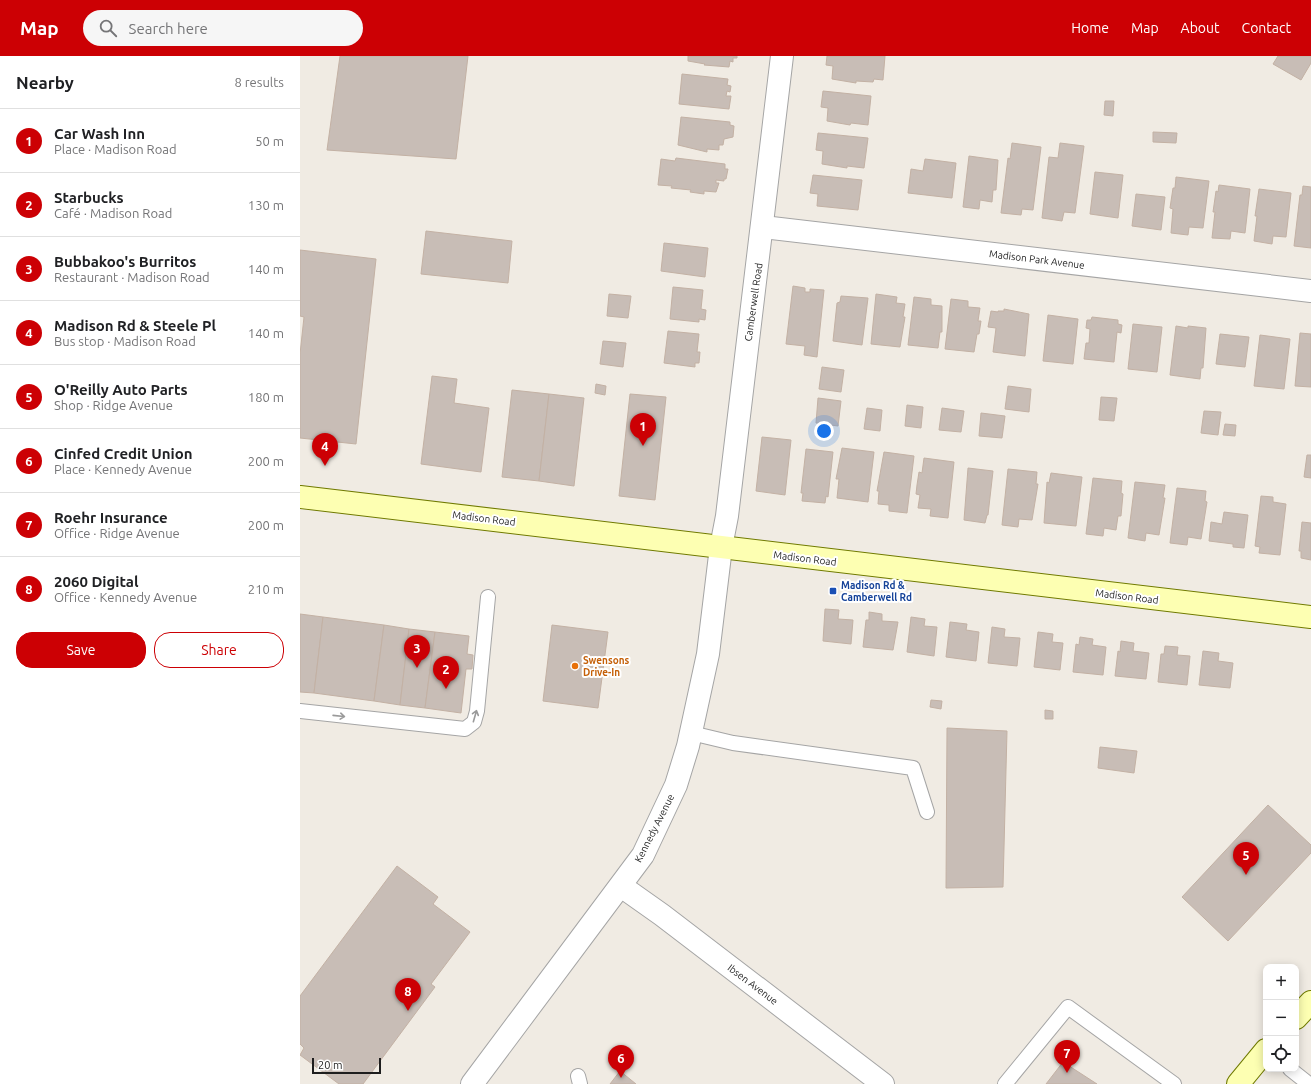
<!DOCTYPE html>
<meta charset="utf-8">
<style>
:root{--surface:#fff;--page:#f6f6f6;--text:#202124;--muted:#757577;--line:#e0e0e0;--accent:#cc0004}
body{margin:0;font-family:Ubuntu,sans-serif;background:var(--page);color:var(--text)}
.controls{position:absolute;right:12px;bottom:12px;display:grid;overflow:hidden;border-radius:8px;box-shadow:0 2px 10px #0003}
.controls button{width:36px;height:36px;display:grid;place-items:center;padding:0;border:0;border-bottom:1px solid var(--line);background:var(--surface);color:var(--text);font:20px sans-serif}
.scale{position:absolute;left:12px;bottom:10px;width:69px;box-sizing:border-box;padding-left:4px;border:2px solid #1e1e1e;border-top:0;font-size:11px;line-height:14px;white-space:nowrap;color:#1e1e1e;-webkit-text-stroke:3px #fff;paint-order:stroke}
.you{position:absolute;left:524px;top:375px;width:14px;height:14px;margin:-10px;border:3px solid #fff;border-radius:50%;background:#1a73e8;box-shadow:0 0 0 6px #1a73e833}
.badge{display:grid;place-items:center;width:26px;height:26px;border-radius:50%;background:var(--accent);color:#fff;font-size:13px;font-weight:700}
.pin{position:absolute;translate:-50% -33px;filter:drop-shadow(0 1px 2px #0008)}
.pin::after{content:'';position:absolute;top:21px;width:14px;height:12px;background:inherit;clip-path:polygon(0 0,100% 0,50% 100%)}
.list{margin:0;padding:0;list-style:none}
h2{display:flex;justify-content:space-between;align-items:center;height:52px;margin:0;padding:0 16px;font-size:17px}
h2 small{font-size:13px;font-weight:400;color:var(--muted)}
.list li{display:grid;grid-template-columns:26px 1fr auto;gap:12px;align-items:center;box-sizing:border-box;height:64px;padding:0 16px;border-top:1px solid var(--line)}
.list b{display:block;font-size:15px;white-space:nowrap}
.list p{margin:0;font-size:13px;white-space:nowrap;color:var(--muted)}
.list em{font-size:13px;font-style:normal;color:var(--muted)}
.actions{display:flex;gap:8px;padding:12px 16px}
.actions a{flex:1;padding:9px 0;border:1px solid var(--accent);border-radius:16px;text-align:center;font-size:14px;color:var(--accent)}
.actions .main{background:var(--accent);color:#fff}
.icon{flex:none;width:22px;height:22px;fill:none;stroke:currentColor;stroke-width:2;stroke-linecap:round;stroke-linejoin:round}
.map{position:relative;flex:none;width:1011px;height:1028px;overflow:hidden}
header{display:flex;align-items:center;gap:24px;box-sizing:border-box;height:56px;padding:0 20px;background:var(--accent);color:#fff}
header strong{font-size:19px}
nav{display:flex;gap:22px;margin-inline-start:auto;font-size:14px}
.search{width:280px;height:36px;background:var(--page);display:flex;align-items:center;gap:10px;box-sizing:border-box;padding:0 14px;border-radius:22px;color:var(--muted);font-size:15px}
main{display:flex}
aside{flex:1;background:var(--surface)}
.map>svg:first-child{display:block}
.building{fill:#c8bdb6;stroke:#c3b1a4}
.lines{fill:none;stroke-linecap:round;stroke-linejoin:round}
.service-casing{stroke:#a5a5a5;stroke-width:16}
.minor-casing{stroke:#a5a5a5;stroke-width:24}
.tertiary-casing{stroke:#a5a5a5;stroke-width:24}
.secondary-casing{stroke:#707a00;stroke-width:24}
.service{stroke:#fff;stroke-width:14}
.minor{stroke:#fff;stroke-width:22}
.tertiary{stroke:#fff;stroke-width:22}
.secondary{stroke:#fdffb2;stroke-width:22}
.oneway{stroke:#9a9a9a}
.transit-dot{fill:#1a4fb4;stroke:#fff;stroke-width:1.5}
.food-dot{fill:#e8710a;stroke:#fff;stroke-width:1.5}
.labels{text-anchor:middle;stroke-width:4;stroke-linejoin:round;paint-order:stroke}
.street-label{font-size:10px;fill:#1e1e1e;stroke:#fff}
.transit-label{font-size:10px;font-weight:bold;fill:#164399;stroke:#fff;text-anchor:start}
.food-label{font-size:10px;font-weight:bold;fill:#c56008;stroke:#fff;text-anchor:start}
</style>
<header>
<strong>Map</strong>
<div class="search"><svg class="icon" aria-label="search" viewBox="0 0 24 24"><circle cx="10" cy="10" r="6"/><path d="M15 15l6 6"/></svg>Search here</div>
<nav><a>Home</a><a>Map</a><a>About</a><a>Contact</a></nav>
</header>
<main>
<aside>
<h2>Nearby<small>8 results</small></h2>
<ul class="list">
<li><span class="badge">1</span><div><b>Car Wash Inn</b><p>Place · Madison Road</p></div><em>50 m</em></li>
<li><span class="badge">2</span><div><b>Starbucks</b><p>Café · Madison Road</p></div><em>130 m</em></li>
<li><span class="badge">3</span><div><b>Bubbakoo's Burritos</b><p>Restaurant · Madison Road</p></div><em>140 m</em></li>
<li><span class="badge">4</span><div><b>Madison Rd &amp; Steele Pl</b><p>Bus stop · Madison Road</p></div><em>140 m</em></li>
<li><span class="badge">5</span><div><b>O'Reilly Auto Parts</b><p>Shop · Ridge Avenue</p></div><em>180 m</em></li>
<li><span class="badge">6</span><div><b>Cinfed Credit Union</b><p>Place · Kennedy Avenue</p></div><em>200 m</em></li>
<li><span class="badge">7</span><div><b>Roehr Insurance</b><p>Office · Ridge Avenue</p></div><em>200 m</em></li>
<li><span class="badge">8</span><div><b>2060 Digital</b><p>Office · Kennedy Avenue</p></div><em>210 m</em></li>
</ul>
<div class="actions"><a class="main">Save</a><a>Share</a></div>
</aside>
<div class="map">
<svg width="1011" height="1028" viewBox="0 0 1011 1028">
<rect width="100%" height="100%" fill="#f0ebe3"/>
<g class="building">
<polygon points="40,0 168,0 156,103 27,94"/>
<polygon points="388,0 437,0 437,2 433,2 433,6 430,5 429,11 404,9 405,8 388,5"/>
<polygon points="527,0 585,0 583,24 574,23 573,26 556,25 556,27 532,23 533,10 526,9"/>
<polygon points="978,0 1011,0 1011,7 1001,24 973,8"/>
<polygon points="382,18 428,23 427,29 431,30 430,36 427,35 426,40 431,40 429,53 379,48"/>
<polygon points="523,35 571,40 568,69 551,67 550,69 527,65 528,52 521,51"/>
<polygon points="805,45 814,45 813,60 804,59"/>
<polygon points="381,61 430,66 430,69 434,70 433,81 424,83 423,89 419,89 419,94 407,93 407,96 378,89"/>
<polygon points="853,76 877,77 876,87 853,86"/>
<polygon points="518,77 568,82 564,112 547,110 547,112 522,108 523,95 516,94"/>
<polygon points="712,87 741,91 733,154 722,153 721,159 701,157 708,102 710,103"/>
<polygon points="760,87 784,90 775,157 764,156 762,165 742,162 749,101 758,102"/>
<polygon points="669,100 698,104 696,134 693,134 692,146 680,144 679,153 663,151"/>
<polygon points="376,102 425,108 425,113 428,113 426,123 424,123 424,125 416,124 416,127 419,127 416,136 404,135 404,138 390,136 391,134 371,132 372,130 358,129 361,103 375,105"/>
<polygon points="625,103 656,107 652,142 608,137 611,113 623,115"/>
<polygon points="795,116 823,119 818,162 790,158"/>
<polygon points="513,119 562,124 558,154 517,150 518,138 510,137"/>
<polygon points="876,121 909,125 903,172 889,171 888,179 871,177 873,153 870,152 873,132 875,132"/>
<polygon points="919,129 950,133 945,177 931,175 930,183 912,182 915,156 913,156 916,135 918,136"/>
<polygon points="1003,130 1011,131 1011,192 994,190 1000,139 1002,139"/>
<polygon points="959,133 991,137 986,181 973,180 972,188 954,185 957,160 955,160"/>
<polygon points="836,138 865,141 861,174 832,170"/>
<polygon points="126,175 212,185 208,227 121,218"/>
<polygon points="364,187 408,192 405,221 361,215"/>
<polygon points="0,194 76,203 56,388 0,382 0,298 4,261 0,260"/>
<polygon points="493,230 505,232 505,236 510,236 510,233 524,234 517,301 504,299 505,290 486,288"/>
<polygon points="373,231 403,234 401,253 406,254 405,264 399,263 399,266 370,263"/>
<polygon points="309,238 331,240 328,262 307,260"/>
<polygon points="576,238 597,241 596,247 605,248 603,261 605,261 600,291 571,288"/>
<polygon points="541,240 568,242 562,289 533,285 537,247 540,246"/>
<polygon points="614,241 631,243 631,249 642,250 642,276 640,276 638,292 608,289"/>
<polygon points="651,243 668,245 668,251 680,252 678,265 681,265 679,278 677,278 674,296 645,293"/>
<polygon points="704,253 729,258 725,300 693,296 696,272 688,271 691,255 698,256 698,255 704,255"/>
<polygon points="748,259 778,263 773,308 743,305"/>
<polygon points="792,261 818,264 818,268 822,269 821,277 817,276 814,306 784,303 786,287 789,287 790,273 786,272 787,264 791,264"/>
<polygon points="833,268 862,271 857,316 828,313"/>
<polygon points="876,270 888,272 888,270 906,272 903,312 901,312 900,323 870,319"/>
<polygon points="368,275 399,278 397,296 400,296 399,307 395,307 395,311 364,307"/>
<polygon points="1000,277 1011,278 1011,331 995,330"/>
<polygon points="920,278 949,281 945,311 916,308"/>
<polygon points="960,279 990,283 984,333 954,330"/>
<polygon points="303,285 326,287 323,311 300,308"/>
<polygon points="522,311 544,314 541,336 519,333"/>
<polygon points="132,320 157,323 154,347 189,352 181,416 121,408"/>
<polygon points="296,328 306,330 305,339 295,337"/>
<polygon points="708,330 731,333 729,356 705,353"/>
<polygon points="212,334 249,338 239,425 202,421"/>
<polygon points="249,338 284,342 274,430 239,425"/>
<polygon points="330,338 366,341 355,444 319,440"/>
<polygon points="801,341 817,342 814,365 799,364"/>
<polygon points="518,342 541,345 538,370 516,367"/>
<polygon points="607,349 623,351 621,372 605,370"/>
<polygon points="567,352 582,354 580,375 564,373"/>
<polygon points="642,352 664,355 661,376 639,374"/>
<polygon points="904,355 921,356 918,379 901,377"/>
<polygon points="681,357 705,360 702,382 679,380"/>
<polygon points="925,368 936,369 935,380 923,379"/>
<polygon points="462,381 491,384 485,439 456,435"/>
<polygon points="542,392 574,396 568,446 537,442 539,423 536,423"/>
<polygon points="506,393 533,396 528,441 526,440 525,447 502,445 503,437 501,437"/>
<polygon points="584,396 614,400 607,457 589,455 589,449 578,448 579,435 577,435"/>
<polygon points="1007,399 1011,399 1011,422 1004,421"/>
<polygon points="624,402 654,406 648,462 630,460 631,453 618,452 620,439 616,438 617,429 619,416 622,417"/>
<polygon points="668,412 693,415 688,459 687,459 685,467 664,464"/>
<polygon points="708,413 737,416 736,428 738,428 732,464 719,463 718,471 702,469"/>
<polygon points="751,417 782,421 776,470 744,467 747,426 749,427"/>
<polygon points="793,422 822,425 821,437 823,438 821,460 818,460 816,474 804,472 803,480 786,478"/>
<polygon points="835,426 865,429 863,442 865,442 859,479 846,477 845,485 828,482"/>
<polygon points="877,432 906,435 905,445 907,446 901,483 888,481 887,489 870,487"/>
<polygon points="961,440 973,441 973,446 986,448 980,499 959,497 960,491 955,490"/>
<polygon points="924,456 948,459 944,492 933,491 933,488 909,485 911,466 922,468"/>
<polygon points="1002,466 1011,467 1011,504 1001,502 1001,495 999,495"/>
<polygon points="525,553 539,554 538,563 553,564 551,588 523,585"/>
<polygon points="569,556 582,558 582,565 598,566 593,594 563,591 566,564 569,564"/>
<polygon points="0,558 23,561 14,637 0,636"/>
<polygon points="23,561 84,569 74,645 14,637"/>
<polygon points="611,561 625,563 624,570 637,571 634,600 607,596"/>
<polygon points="650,566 667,568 666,574 679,576 676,605 646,601"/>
<polygon points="84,569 109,573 100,649 74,645"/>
<polygon points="252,569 308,576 298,652 243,645"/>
<polygon points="692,571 705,573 704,581 720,582 717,610 688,607"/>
<polygon points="109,573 135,576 125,652 100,649"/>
<polygon points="135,576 169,580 167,598 173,599 172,613 166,613 161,657 125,652"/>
<polygon points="738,576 753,578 752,586 763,587 760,614 734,611"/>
<polygon points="780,581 793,583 792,589 806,591 803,619 773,616 776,588 779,589"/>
<polygon points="821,585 834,587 833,595 849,597 846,623 815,620 818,595 820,596"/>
<polygon points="865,590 878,591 877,599 890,600 887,629 858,626 861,598 864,598"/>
<polygon points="903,595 919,597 918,605 933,607 930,632 899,629"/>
<polygon points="631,644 642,645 641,653 630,651"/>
<polygon points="745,654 753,655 753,663 745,663"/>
<polygon points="647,672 707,675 703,831 646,832"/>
<polygon points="800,691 837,695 834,717 798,712"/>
<polygon points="968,749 1011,789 1011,797 928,885 882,841"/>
<polygon points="97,810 138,841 133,848 170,876 131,928 135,931 63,1028 39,1028 0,999 4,992 0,988 0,940"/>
<polygon points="763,1006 797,1028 746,1028"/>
<polygon points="320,1015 336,1028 310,1028"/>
</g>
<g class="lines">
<defs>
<g id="service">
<polyline points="0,655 165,673 174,666 177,655 188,541"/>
<polyline points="391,677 433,687 613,712 627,756"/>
<polyline points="990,1013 1009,1028"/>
<polyline points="278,1020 280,1028"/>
<polyline points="705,1028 768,951 874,1028"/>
</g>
<g id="minor">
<polyline points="463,171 1011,235"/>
<polyline points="421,491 427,460 482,0"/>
</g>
<g id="tertiary">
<polyline points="321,830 362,859 583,1028"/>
<polyline points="172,1028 343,799 376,729 388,690 408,598 421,491"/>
</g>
<g id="secondary">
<polyline points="0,441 1011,561"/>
<polyline points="996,962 1011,946"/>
<polyline points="938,1028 966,994"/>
</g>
</defs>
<use href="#service" class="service-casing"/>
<use href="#minor" class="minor-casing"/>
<use href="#tertiary" class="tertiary-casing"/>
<use href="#secondary" class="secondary-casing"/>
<use href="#service" class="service"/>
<use href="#minor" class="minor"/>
<use href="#tertiary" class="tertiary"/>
<use href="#secondary" class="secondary"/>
</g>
<defs><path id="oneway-shaft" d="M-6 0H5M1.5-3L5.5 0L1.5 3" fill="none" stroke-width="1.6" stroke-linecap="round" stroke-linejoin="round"/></defs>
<g class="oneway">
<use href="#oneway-shaft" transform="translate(39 660) rotate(6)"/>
<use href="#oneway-shaft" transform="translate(175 660) rotate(-74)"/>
</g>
<rect class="transit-dot" x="529" y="531" width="8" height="8" rx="2"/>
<circle class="food-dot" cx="275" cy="610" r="4"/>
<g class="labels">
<g class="street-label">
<text transform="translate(737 203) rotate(7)" y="4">Madison Park Avenue</text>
<text transform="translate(453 246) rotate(-82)" y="4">Camberwell Road</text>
<text transform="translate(184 462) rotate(7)" y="4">Madison Road</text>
<text transform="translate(505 502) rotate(7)" y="4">Madison Road</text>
<text transform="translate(827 540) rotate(7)" y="4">Madison Road</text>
<text transform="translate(354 772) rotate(-63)" y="4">Kennedy Avenue</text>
<text transform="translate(453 928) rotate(37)" y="4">Ibsen Avenue</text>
</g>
<g class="transit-label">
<text x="541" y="533">Madison Rd &amp;<tspan x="541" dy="12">Camberwell Rd</tspan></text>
</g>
<g class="food-label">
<text x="283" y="608">Swensons<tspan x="283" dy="12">Drive-In</tspan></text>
</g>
</g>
</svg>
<div class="controls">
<button>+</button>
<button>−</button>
<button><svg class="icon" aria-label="locate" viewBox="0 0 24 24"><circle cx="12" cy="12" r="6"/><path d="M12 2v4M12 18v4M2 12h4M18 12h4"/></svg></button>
</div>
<div class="scale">20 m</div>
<div class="you"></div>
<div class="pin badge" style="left:343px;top:390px">1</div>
<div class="pin badge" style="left:146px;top:633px">2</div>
<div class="pin badge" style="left:117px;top:612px">3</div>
<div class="pin badge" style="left:25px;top:410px">4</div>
<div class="pin badge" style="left:946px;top:819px">5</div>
<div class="pin badge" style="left:321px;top:1022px">6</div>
<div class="pin badge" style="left:767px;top:1017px">7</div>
<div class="pin badge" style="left:108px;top:955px">8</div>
</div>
</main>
